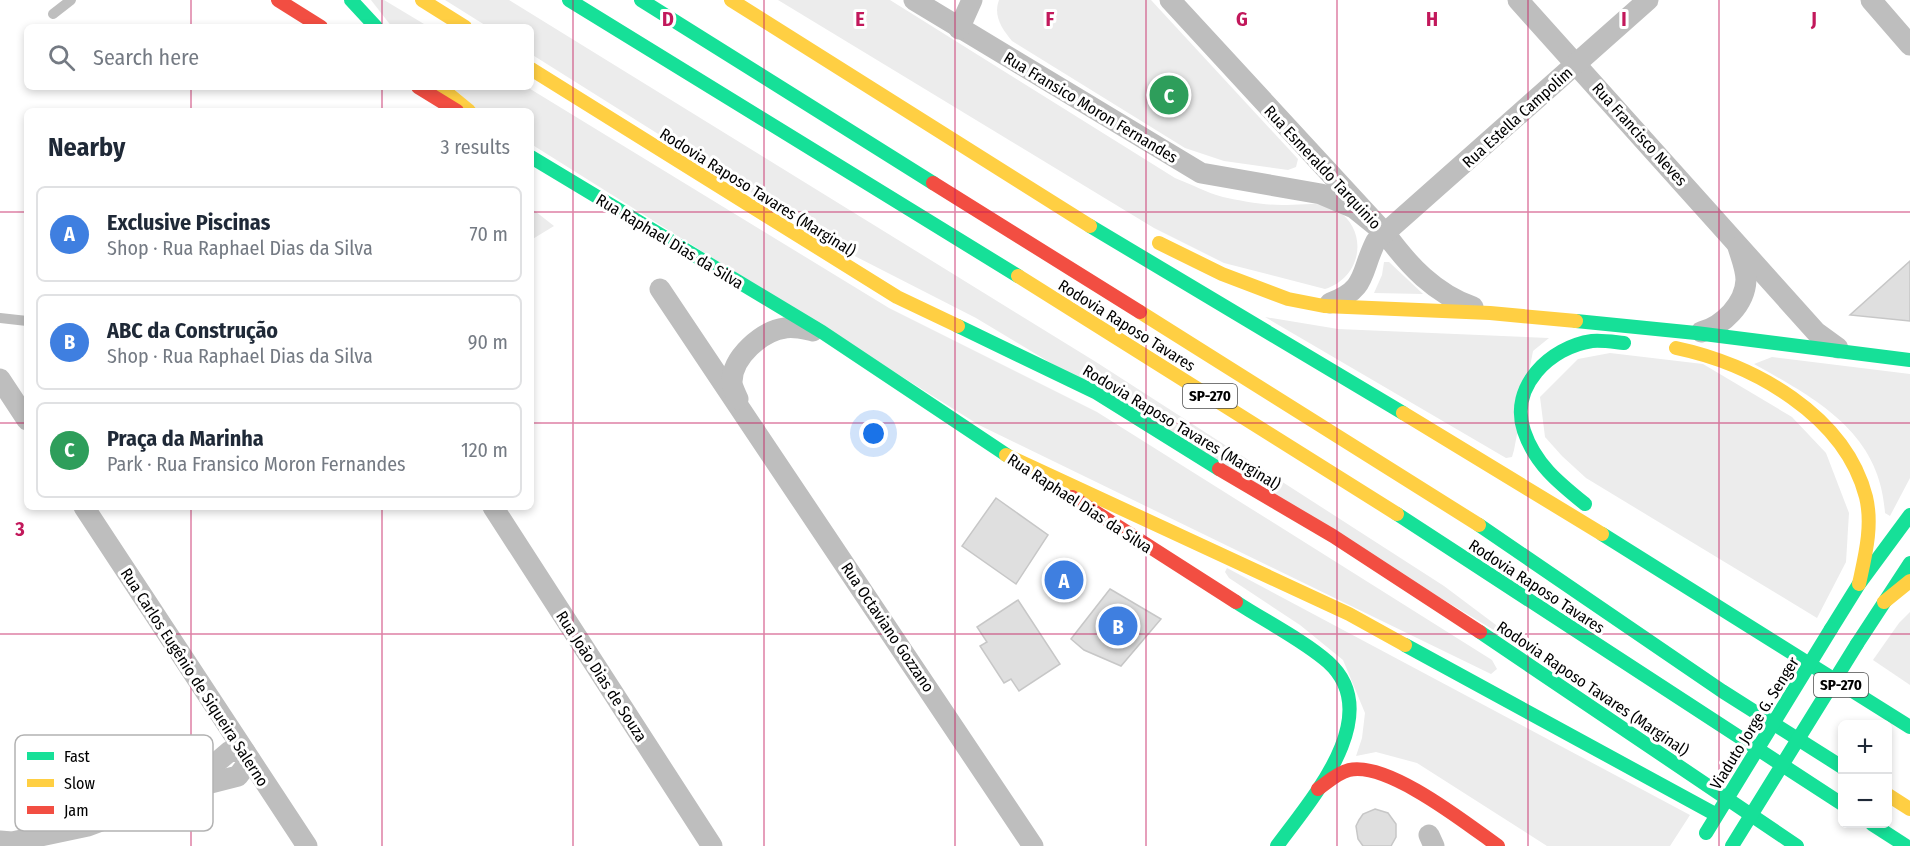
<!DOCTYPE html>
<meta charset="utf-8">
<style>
:root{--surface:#fff;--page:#f2f2f3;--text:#1f2937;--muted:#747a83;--line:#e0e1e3;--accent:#595959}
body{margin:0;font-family:"Fira Sans Condensed",sans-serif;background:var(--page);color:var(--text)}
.controls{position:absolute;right:18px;bottom:18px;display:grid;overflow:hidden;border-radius:9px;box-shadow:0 3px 9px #0003}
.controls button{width:54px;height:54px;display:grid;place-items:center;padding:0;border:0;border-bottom:2px solid var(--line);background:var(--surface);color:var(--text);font:30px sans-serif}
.you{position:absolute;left:874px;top:434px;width:21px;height:21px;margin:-15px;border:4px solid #fff;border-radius:50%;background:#1a73e8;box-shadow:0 0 0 9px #1a73e833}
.badge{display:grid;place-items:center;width:39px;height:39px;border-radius:50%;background:var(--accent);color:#fff;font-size:20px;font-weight:700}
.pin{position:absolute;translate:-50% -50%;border:3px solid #fff;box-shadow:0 2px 6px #0006}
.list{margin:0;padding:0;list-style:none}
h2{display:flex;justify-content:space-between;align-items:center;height:78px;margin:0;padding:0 24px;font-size:26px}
h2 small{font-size:20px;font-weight:400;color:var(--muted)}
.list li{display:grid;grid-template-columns:39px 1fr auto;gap:18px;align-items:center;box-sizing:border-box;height:96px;margin:0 12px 12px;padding:0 12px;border:2px solid var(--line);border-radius:9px}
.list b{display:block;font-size:22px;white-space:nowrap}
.list p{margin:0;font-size:20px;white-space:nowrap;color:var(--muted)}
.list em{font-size:20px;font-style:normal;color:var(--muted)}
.icon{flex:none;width:33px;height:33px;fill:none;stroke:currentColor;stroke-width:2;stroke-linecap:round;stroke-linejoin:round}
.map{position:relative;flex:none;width:1910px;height:846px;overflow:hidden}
.search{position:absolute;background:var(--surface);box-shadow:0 3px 9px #0003;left:24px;top:24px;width:510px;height:66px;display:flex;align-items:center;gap:15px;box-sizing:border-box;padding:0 21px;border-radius:9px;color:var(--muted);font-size:22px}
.panel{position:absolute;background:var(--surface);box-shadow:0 3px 9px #0003;left:24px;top:108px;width:510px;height:402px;border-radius:9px}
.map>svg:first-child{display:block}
.green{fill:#ececec}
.building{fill:#dfdfdf;stroke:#c7c7c7;stroke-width:1.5}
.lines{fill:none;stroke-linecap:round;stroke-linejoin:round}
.lane{stroke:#bebebe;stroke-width:10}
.street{stroke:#bebebe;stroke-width:21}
.fast{stroke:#16e098;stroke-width:14}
.slow{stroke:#ffcf43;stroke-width:14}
.jam{stroke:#f24e42;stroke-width:14}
.fast-bridge{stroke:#16e098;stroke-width:14}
.grid{fill:none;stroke:#c2185b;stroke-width:1.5;stroke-opacity:0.55}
.labels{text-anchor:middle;stroke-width:6;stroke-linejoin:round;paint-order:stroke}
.shield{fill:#fff;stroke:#4c4c4c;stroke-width:1.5}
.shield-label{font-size:15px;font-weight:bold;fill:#000}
.street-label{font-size:16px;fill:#000;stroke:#fff}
.key{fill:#fff;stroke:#b2b2b2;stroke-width:1.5}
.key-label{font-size:16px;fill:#000}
.grid-label{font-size:20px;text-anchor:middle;font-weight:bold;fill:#c2185b;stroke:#fff;stroke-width:6;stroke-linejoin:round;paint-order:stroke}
</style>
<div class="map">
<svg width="1910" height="846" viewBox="0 0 1910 846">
<rect width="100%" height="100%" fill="#fff"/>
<g class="green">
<polygon points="371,0 384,0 429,27 392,27"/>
<polygon points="445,0 509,0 1096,362 1444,586 1540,658 976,318 841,249 531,54 531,27 488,27"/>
<path d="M778,0H890L1175,178C1191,184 1207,193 1223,197C1241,201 1263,205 1282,205C1300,206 1321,200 1337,210C1370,232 1361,278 1325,289L1224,263L1154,228Z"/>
<path d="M999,0H1151L1298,159L1296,167L1288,170L1224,161L1185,148L1012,41C1002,29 993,16 999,0Z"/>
<polygon points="452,87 527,87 889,308 1097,412 1492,660 1497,669 1491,674 979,425 531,144 531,111 479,111"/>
<polygon points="531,208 554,226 531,240"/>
<polygon points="1384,262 1389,262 1423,294 1374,293 1382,275"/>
<polygon points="1265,317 1338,329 1549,338 1533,351 1514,450 1512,457 1506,458"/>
<polygon points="1610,353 1703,364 1792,417 1826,453 1849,513 1846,562 1817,618 1586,478 1562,456 1545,437 1540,397 1578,359"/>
<path d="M1772,357L1910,374V478L1890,516L1885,513C1880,432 1816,399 1754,364Z"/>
<polygon points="1227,568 1690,815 1670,846 1547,846 1417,763 1376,752 1356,756 1362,738 1365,713 1343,660 1300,625 1229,578 1225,572"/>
<polygon points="1910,612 1910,685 1873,660 1899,623"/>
</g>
<g class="building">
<polygon points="1910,261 1910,321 1850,315"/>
<polygon points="996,498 1048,535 1016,584 962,546"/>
<polygon points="1110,589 1161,619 1121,666 1084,650 1071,639"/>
<polygon points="1018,600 1060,664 1019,691 1011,679 1004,683 980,646 987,642 977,627"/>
<polygon points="1375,809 1388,813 1396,824 1396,837 1391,846 1363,846 1358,839 1356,826 1359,820 1363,814"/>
</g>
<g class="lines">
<g class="lane">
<polyline points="53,14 71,0"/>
<polyline points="0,318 27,321"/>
</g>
<g class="street">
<polyline points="914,0 1201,173 1321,194 1354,208 1385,233"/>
<path d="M1170,0L1385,233C1408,265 1435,294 1473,307"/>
<polyline points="1518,0 1816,332 1838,348"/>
<polyline points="1871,0 1910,45"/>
<polyline points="959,29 972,0"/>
<polyline points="660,289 1033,846"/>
<path d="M1330,303C1368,289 1360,272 1376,241L1648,0"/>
<path d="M1701,332C1723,326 1745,304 1746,280C1746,269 1741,257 1738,247"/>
<polyline points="0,379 27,420"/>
<path d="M738,399C736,394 732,387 732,382C732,357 762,331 785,328C794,326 804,329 813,331"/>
<polyline points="84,507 307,846"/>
<polyline points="493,507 712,846"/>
<polyline points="189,786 230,751 245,752"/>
<polyline points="1429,835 1434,846"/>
<polyline points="0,841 12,842 88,826 187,789 238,776 250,760"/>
</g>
<g class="fast">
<polyline points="351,0 376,27"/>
<polyline points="569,0 1018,276"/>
<polyline points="641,0 933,183"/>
<polyline points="531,157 822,332 1026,468"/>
<polyline points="1090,226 1403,413"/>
<polyline points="1576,321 1696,333 1910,360"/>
<polyline points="958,326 1097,393 1219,469"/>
<path d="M1585,504C1559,483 1535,464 1524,431C1509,387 1550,347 1592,341C1602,340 1614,342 1624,343"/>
<polyline points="1397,514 1842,804"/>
<polyline points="1479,525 1722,691 1842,767"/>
<polyline points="1602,534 1910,727"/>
<path d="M1236,602C1265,621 1303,640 1328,662C1387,715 1310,801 1277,846"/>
<polyline points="1831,629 1859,584 1910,515"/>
<polyline points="1480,632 1797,846"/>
<polyline points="1857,644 1910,563"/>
<polyline points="1405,645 1713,813"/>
<polyline points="1872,824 1906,846"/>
</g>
<g class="slow">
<polyline points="422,0 465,27"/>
<polyline points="731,0 1090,226"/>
<polyline points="531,69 897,297 958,326"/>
<polyline points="440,87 469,111"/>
<polyline points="1159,243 1222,274 1288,299 1324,306 1490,313 1576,321"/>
<polyline points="1018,276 1397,514"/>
<polyline points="1140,312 1479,525"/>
<path d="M1676,348C1753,364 1845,415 1866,497C1873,526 1865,556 1859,584"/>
<polyline points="1403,413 1602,534"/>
<polyline points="1006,455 1349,614 1405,645"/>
<polyline points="1884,602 1910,581"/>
<polyline points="1888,795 1910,809"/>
</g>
<g class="jam">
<polyline points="278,0 321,27"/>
<polyline points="418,87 457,111"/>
<polyline points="933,183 1140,312"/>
<polyline points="1219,469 1333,536 1480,632"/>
<polyline points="1072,497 1236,602"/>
<path d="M1318,789C1328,782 1337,773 1349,770C1388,761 1467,824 1498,846"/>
</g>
<g class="fast-bridge">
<polyline points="1706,833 1831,629"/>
<polyline points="1732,846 1857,644"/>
</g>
</g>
<path class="grid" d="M191,0V27M382,0V27M573,0V846M764,0V846M955,0V846M1146,0V846M1337,0V846M1528,0V846M1719,0V846M191,87V111M382,87V111M0,212H27M531,212H1910M0,423H27M531,423H1910M191,507V846M382,507V846M0,634H1910"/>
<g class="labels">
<g class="shield">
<rect x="1183" y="384" width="54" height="24" rx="4.5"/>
<rect x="1814" y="673" width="54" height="24" rx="4.5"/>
</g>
<g class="shield-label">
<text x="1210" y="401">SP-270</text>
<text x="1841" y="690">SP-270</text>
</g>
<g class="street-label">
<text transform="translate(1091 107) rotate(31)" y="6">Rua Fransico Moron Fernandes</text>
<text transform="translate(1517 117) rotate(-42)" y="6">Rua Estella Campolim</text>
<text transform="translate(1640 134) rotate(48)" y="6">Rua Francisco Neves</text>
<text transform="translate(1323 167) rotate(47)" y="6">Rua Esmeraldo Tarquinio</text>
<text transform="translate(758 192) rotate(32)" y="6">Rodovia Raposo Tavares (Marginal)</text>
<text transform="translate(670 241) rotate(31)" y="6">Rua Raphael Dias da Silva</text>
<text transform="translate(1127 325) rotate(32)" y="6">Rodovia Raposo Tavares</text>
<text transform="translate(1182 427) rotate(31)" y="6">Rodovia Raposo Tavares (Marginal)</text>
<text transform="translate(1080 503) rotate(33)" y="6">Rua Raphael Dias da Silva</text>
<text transform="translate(1537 586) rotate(33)" y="6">Rodovia Raposo Tavares</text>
<text transform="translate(888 627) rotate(56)" y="6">Rua Octaviano Gozzano</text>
<text transform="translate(602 676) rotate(57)" y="6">Rua João Dias de Souza</text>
<text transform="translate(195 677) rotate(57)" y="6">Rua Carlos Eugênio de Siqueira Salerno</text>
<text transform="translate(1593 688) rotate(34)" y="6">Rodovia Raposo Tavares (Marginal)</text>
<text transform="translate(1754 723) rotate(-58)" y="6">Viaduto Jorge G. Senger</text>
</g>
</g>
<rect x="15" y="735" width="198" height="96" rx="9" class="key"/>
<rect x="27" y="752" width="27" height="8" fill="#16e098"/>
<rect x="27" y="779" width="27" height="8" fill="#ffcf43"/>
<rect x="27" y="806" width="27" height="8" fill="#f24e42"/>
<g class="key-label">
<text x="64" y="762">Fast</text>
<text x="64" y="789">Slow</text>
<text x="64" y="816">Jam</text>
</g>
<g class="grid-label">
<text x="668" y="26">D</text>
<text x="860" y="26">E</text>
<text x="1050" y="26">F</text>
<text x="1242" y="26">G</text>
<text x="1432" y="26">H</text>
<text x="1624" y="26">I</text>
<text x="1814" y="26">J</text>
<text x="20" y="536">3</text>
</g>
</svg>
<div class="controls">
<button>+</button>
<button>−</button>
</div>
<div class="you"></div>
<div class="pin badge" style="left:1064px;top:580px;background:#3f7fe0">A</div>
<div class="pin badge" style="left:1118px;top:626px;background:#3f7fe0">B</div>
<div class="pin badge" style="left:1169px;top:95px;background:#2e9e5b">C</div>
<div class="search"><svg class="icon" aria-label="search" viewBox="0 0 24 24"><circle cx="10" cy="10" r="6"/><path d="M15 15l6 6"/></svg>Search here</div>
<section class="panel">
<h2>Nearby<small>3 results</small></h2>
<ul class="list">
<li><span class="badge" style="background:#3f7fe0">A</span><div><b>Exclusive Piscinas</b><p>Shop · Rua Raphael Dias da Silva</p></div><em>70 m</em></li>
<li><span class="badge" style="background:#3f7fe0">B</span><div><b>ABC da Construção</b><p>Shop · Rua Raphael Dias da Silva</p></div><em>90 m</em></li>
<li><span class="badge" style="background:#2e9e5b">C</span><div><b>Praça da Marinha</b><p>Park · Rua Fransico Moron Fernandes</p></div><em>120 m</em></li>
</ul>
</section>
</div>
